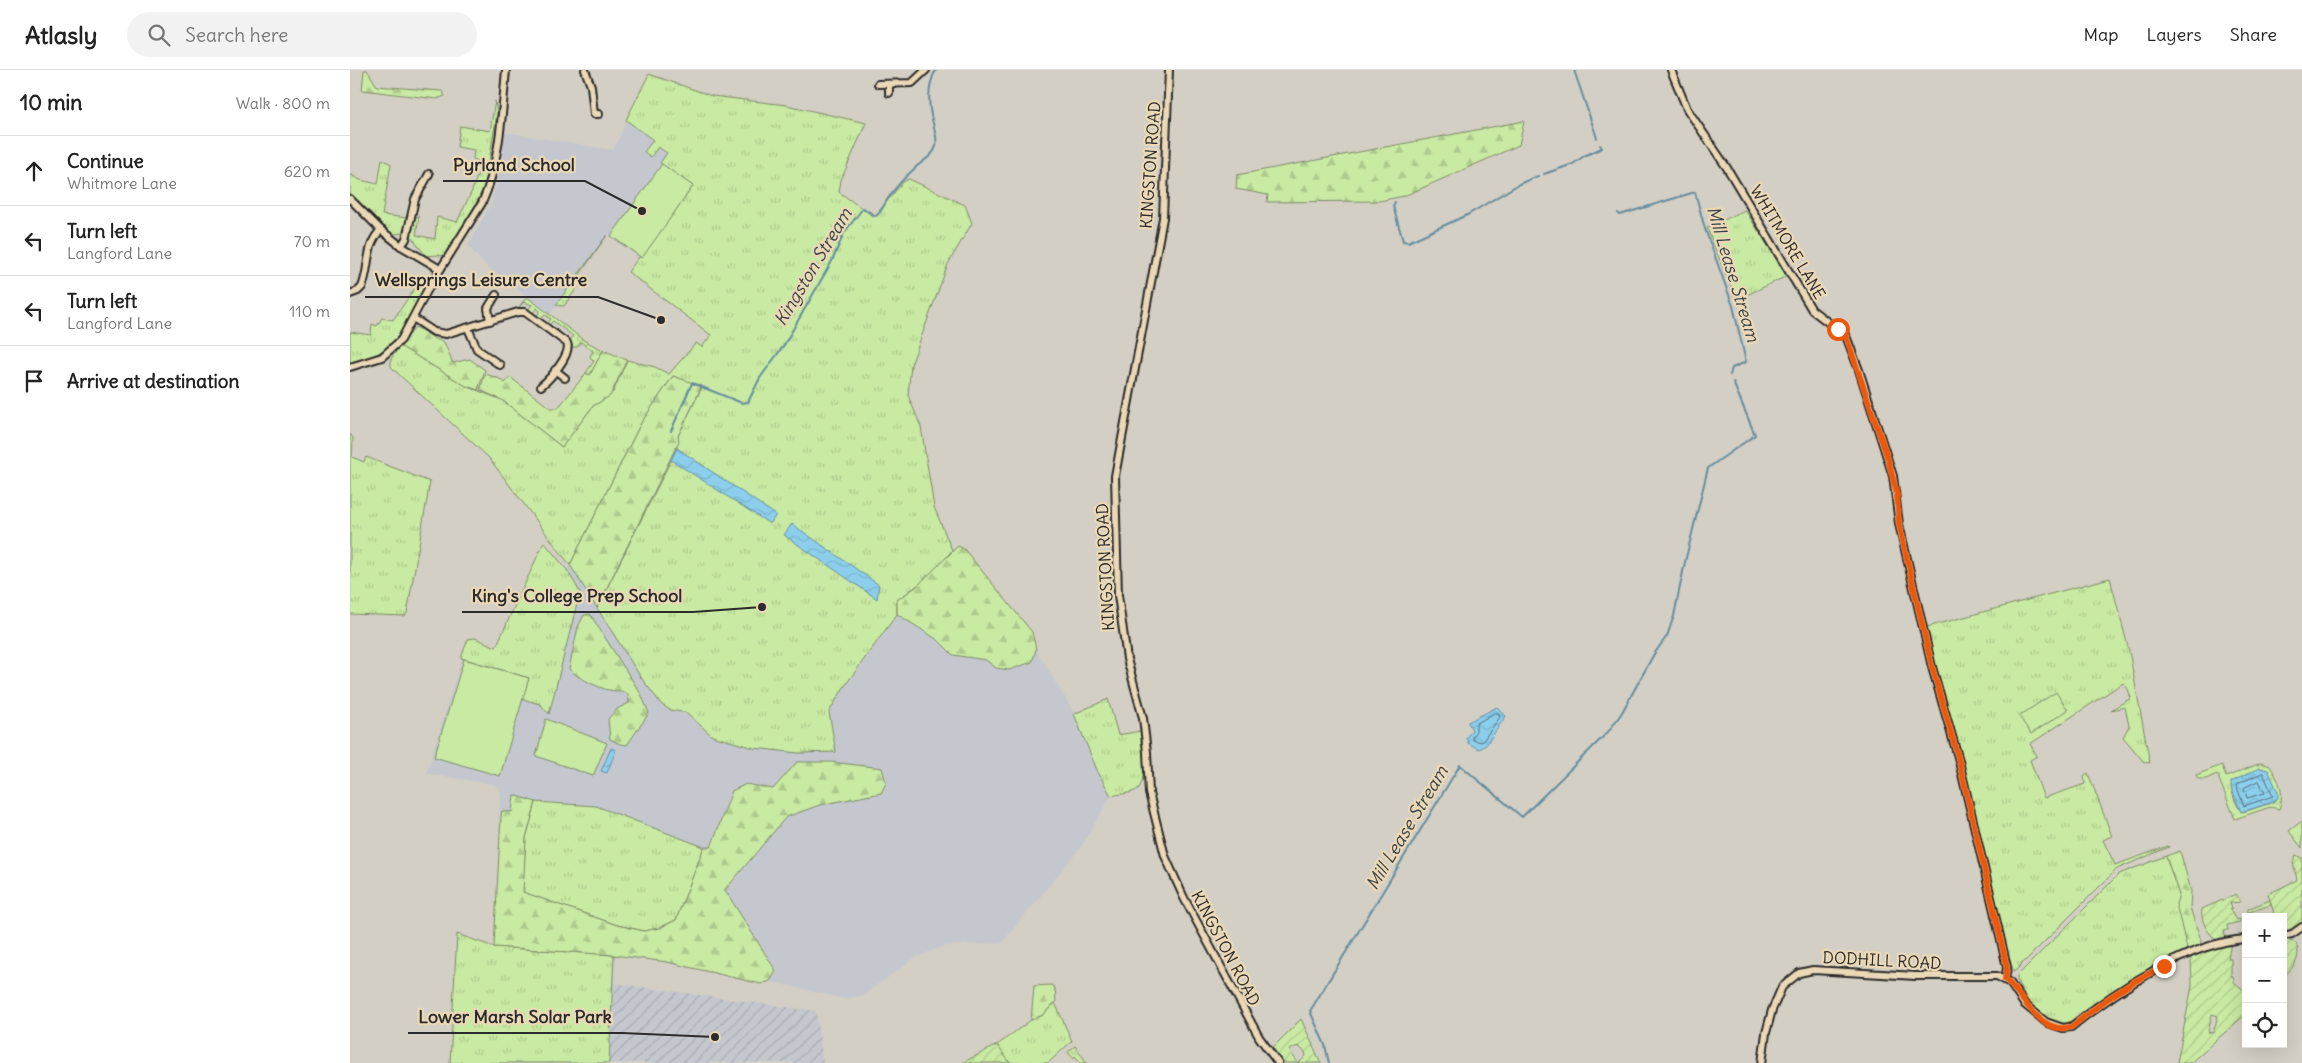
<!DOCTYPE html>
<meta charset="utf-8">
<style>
:root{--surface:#fff;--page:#f2f2f2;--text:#222;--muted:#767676;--line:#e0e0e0}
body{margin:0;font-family:Delius,sans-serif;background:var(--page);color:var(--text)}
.controls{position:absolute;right:15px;bottom:15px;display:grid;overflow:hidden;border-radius:0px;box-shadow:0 5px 20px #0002}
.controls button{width:45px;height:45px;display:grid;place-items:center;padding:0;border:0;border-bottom:1px solid var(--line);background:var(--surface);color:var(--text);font:25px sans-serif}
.stop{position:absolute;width:15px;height:15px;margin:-11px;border:4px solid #ea580c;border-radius:50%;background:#fff}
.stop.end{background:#ea580c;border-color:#fff;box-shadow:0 1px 5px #0008}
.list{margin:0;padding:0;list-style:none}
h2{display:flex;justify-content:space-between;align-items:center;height:65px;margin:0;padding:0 20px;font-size:21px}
h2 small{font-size:16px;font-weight:400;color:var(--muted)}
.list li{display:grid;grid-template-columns:32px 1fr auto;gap:15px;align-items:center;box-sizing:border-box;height:70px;padding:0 20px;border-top:1px solid var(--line)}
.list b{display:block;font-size:19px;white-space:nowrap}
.list p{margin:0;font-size:16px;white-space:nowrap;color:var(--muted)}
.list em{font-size:16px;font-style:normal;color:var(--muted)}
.icon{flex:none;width:28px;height:28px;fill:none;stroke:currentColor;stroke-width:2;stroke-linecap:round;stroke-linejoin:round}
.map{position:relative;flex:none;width:1952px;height:993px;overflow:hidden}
header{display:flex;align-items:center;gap:30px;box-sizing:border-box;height:70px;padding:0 25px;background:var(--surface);border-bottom:1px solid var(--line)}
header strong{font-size:24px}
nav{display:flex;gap:28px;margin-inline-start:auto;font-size:18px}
.search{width:350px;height:45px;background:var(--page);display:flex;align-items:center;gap:12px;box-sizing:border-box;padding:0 18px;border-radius:28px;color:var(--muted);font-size:19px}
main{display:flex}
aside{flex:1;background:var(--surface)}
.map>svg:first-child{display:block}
.built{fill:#c4c8ce}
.industrial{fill:url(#industrial-furrows)}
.grass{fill:url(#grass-tufts);stroke:#7a8a66;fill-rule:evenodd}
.forest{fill:url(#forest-firs);stroke:#7a8a66}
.garden{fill:url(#garden-furrows);stroke:#7a8a66;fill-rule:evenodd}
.pitch{fill:#c9eaa2;stroke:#7a8a66}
.water{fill:url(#water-waves);stroke:#658d9f}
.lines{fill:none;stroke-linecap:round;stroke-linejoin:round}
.shore{stroke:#526d79;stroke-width:1}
.stream{stroke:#658d9f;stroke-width:2}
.minor-casing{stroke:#2b2b2b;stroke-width:10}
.minor{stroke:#ead8b6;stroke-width:6}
.route{stroke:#ea580c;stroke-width:6}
.labels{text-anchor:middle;stroke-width:4.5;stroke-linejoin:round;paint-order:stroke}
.street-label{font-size:16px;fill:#2b2b2b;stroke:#ead8b6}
.water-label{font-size:18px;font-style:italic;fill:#3a4448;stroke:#ead8b6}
.leader{fill:none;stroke:#2b2b2b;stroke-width:2}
.callout-dot{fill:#2b2b2b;stroke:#ead8b6;stroke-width:2}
.callout-label{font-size:18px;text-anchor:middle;font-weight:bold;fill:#2b2b2b;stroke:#ead8b6;stroke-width:4.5;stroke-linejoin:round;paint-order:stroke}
</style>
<header>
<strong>Atlasly</strong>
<div class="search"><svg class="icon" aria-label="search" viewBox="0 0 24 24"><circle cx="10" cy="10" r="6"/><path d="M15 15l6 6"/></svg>Search here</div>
<nav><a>Map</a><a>Layers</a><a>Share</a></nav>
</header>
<main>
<aside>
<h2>10 min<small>Walk · 800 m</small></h2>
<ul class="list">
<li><svg class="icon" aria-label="ahead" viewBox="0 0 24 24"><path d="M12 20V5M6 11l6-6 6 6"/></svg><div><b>Continue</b><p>Whitmore Lane</p></div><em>620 m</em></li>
<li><svg class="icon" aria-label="left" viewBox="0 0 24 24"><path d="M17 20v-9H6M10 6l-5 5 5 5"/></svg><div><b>Turn left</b><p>Langford Lane</p></div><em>70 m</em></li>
<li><svg class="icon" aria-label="left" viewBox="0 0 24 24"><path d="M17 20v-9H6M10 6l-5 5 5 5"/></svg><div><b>Turn left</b><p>Langford Lane</p></div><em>110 m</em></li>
<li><svg class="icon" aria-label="arrive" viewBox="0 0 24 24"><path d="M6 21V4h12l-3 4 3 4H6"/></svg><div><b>Arrive at destination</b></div></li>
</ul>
</aside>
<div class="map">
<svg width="1952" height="993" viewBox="0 0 1952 993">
<defs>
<pattern id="industrial-furrows" width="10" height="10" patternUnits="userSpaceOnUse" patternTransform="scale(1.25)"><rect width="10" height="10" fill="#c4c8ce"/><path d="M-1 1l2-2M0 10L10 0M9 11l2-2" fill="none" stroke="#a9acb1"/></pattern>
<pattern id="grass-tufts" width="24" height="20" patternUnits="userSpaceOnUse" patternTransform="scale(1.25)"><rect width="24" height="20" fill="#c9eaa2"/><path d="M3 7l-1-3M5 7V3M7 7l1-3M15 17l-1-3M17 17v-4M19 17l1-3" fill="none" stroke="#adc98c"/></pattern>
<pattern id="forest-firs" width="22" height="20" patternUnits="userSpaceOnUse" patternTransform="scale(1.25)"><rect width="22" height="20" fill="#c9eaa2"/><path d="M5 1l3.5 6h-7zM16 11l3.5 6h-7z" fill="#adc98c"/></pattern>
<pattern id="garden-furrows" width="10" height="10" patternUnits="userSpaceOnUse" patternTransform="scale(1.25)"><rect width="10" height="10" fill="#c9eaa2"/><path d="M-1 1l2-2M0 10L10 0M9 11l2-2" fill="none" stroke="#adc98c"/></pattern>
<pattern id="water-waves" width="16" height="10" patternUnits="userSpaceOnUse" patternTransform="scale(1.25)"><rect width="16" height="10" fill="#8ccfed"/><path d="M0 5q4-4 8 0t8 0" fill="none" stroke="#79b2cb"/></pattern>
</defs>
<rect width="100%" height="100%" fill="#d4cfc4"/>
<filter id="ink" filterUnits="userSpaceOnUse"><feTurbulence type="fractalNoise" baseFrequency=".02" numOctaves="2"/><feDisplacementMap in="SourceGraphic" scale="10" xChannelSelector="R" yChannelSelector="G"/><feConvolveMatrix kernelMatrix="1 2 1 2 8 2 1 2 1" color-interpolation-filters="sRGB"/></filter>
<g filter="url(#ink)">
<polygon class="built" points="299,4 362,26 436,35 516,53 491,110 489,122 524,147 553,112 559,109 615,135 622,153 598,194 561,295 558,311 558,325 571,357 584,437 602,480 608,476 614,479 682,562 686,579 724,643 758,629 768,665 791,661 792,712 790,718 784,722 761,726 732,776 652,873 595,876 565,888 512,926 494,929 302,883 266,879 259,993 100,993 107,864 144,877 149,804 150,719 143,714 76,704 118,569 125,568 146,577 194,472 217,499 381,280 278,202 288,187 258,165 200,244 139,198 125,185 118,175 141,133 152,90 154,62 263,80"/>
<polygon class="industrial" points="263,913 466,941 473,993 259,993"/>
<g class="grass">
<path d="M299,4L362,26L436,35L516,53L491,110L489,122L524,147L553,112L559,109L615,135L622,153L598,194L561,295L558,325L571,357L584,437L602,480C587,501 568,516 547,530V544L494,617L479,642L486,682L448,683L404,678L362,666L337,643L320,640L312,635L292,609L247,538L327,378L328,366L352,317L323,306L291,353L220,495L139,388L41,297V289L50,276L116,316L152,330L212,377L243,336L263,322L277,290L305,297L319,304L346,273L352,277L361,265L278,202L289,187H292L343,116L310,93L317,83L308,77L301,87L294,82L303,70L276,50Z"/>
<polygon points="145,31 147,43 135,115 123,140 94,186 88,185 76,186 61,166 66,147 69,146 66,165 85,169 87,147 107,152 122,121 132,92 123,89 124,80 107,77 110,56 140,61"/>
<polygon points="32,89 41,94 32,145 57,148 54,163 42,164 0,123 0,104 10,110 28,114"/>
<polygon points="1395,140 1437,206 1386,230 1357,158"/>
<polygon points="257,165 222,216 226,219 214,236 206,235"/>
<path d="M73,206L77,207L76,216C54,259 49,280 0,295V262L21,265L22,254L27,256L32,248L43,250Z"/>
<polygon points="177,227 235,271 253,280 240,305 236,303 244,291 240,287 243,281 231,272 227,277 223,277 220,271 223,266 203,251 199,255 197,254 201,249 195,245 191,249 187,246 190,241 187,238 183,243 178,240 182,235 174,232 168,238"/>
<polygon points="0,364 3,368 2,387 14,392 16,387 80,412 57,543 55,546 0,544"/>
<polygon points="194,472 217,500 230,522 199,644 190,634 172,629 179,608 111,588 118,569 125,568 146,577"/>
<polygon points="1760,508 1779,581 1800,693 1794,692 1773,667 1779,656 1775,637 1761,640 1781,628 1778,619 1773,613 1680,674 1687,686 1680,690 1694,728 1735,714 1734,706 1738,703 1762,766 1753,770 1765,795 1818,776 1819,777 1767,799 1664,902 1658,885 1617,709 1592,622 1577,557"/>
<path d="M758,629L768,665L791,661C792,674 799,715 785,721C778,724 768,724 761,726L747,700L724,644Z"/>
<path d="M1911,693L1920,696C1929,711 1935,721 1929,739L1920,737L1885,749L1867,704L1856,709H1848L1846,705L1872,695L1876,707ZM1913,698L1928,728L1921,733L1893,742C1886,738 1880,720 1882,712Z"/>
<polygon points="186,732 246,736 354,777 326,850 309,858 294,861 267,855 172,822 176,768"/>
<polygon points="1952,751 1952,778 1939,761"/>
<path d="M1816,786L1829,825L1838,883C1817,892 1795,900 1775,913C1763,920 1726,952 1715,953C1697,957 1667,923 1667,906L1769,804Z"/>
<polygon points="1920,830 1921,835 1899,842 1898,844 1898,839"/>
<polygon points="107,864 144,877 264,885 259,993 100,993"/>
<polygon points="705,933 722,971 698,993 660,993 647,975 681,950 693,945"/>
<polygon points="725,976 737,993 731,993 725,986 723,988 718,982"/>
</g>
<g class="forest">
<polygon points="14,0 17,0 27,16 92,21 95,26 87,29 12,20"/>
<polygon points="1174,51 1169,75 1054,126 1029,131 917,132 918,125 886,119 887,105"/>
<polygon points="66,257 85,269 94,272 103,293 120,289 135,300 128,320 116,316 50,276"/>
<polygon points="253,280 277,290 260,326 243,336 212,377 152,330 130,320 135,304 148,308 155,313 160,307 200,338 208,338 236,303 240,305"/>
<polygon points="323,306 352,316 328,366 329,371 247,538 220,495 291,353"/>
<polygon points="608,476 614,479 682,562 686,579 682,592 659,600 646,598 636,590 603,585 588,570 547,544 547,530 566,517"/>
<path d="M240,544L291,624L299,643L277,675L270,674L260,669L258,649L267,639L279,633L278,624C269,619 264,622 255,619C245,616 225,606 219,599L228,557L234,545Z"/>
<polygon points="447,692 481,692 532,698 536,713 531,723 470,735 436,747 375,820 426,901 420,911 411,914 317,892 264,885 144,877 151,746 152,741 162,742 164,725 186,732 176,768 173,822 267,855 294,861 309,858 326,850 354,777 361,777 382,721 396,714 423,719"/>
<polygon points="1830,781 1841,821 1840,838 1851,870 1850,878 1838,883 1826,834 1829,825 1816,786"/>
<polygon points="701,915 705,918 706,931 693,945 681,950 684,916"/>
</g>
<g class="garden">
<polygon points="1946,785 1952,788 1952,853 1947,857 1933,863 1933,847 1925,847 1918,824 1947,810 1943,792"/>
<path d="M1886,824L1891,832L1880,833L1882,839L1880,840L1886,850L1890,849V852L1877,855L1878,860L1874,861L1876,870L1868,871C1858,865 1850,850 1852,839Z"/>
<path d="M1933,868L1946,873C1952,891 1942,897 1933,908Z"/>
<path d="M1881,873L1878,889H1881V906H1883L1884,912L1896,922V944L1840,993H1827L1842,916L1841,887ZM1862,944L1868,946L1863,963L1858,962Z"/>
<polygon points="951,949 971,993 949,993 956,986 955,982 948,976 939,980 948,993 933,993 921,979"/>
<polygon points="647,975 660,993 612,993"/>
</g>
<g class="pitch">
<polygon points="312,94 343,116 292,188 261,166"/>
<polygon points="114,589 179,608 150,706 84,687"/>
<polygon points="1706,622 1718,640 1681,664 1669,646"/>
<polygon points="196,649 257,673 243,706 186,686"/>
</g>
<g class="water">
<polygon points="327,378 426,445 420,454 321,390"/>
<polygon points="442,454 529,515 527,529 434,465"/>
<polygon points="1147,637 1156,646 1136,675 1129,679 1118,673 1116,668 1122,660 1118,652"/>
<polygon points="261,678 266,680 257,703 251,701"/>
<polygon points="1909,698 1918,700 1928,722 1928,728 1921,733 1891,742 1881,717 1881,712"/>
</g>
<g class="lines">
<g class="shore">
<polygon points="1145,643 1148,643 1150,647 1132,672 1123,670 1122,667 1126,661 1126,654"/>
<polygon points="1913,703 1923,726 1894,736 1886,715"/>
<polygon points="1909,711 1915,723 1897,728 1894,718"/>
</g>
<g class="stream">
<polyline points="1224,0 1247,68"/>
<polyline points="1194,104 1223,94 1234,86 1252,78 1250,75"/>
<polyline points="1045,132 1043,136 1053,171 1058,172 1119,144 1169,114 1188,106"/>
<polyline points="1268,143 1270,145 1345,122 1355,159 1383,236 1396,292 1382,298 1380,305"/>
<path d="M321,361L342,313L392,333L398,332L410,308L434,275L482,191L494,163L513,138L526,146C532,141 533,137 537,130C544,119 555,107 565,98C572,91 584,86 586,76C588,69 584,60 583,53C578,36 577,15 586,0"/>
<polyline points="979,993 975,975 960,941 1110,695 1172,747 1258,662 1271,644 1304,584 1317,566 1324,546 1335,492 1358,398 1405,365 1383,312"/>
</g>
<defs>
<g id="minor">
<polyline points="235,0 241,16 244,44 249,44"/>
<polyline points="819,0 813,148 765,406 768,525 777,589 793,648 797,682 799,723 815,786 834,828 909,967 928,993"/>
<polyline points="1321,0 1337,39 1377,98 1462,240 1496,266 1509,300 1543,406 1549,454 1582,597 1608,687 1652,875 1657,898 1655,909"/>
<polyline points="528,14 562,13 576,0"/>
<polyline points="539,23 539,15"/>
<polyline points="0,129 31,160 51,176 90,199"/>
<polyline points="51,176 56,169 65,129 79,104"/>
<path d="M0,224L8,221L12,217C20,198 15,175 31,160"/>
<path d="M63,248L84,262L96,264L168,242H175L217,273C222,284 200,309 191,316"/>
<polyline points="140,251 138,238 146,225"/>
<polyline points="118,258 127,279 150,295"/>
<path d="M0,297L32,287L51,270L78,219L132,133C150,93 152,43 156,0"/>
<polyline points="205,300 215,308"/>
<polyline points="1933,866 1942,864 1952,857"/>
<path d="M1412,993L1416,963L1422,940L1432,917L1449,903L1463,900L1566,906H1647L1660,913L1674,934L1696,952L1713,958L1721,957C1764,922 1839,872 1896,869"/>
</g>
</defs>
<use href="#minor" class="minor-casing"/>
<use href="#minor" class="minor"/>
</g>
</g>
<g class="lines" filter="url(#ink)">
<path class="route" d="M1488,259L1496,266L1538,389L1547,425L1549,454L1582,597L1608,687L1652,875L1657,898L1655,909C1673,925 1690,966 1721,957L1756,930L1785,911L1814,896"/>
</g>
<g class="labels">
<g class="street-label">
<text transform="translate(800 95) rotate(-86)" y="6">KINGSTON ROAD</text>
<text transform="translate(1438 172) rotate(59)" y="6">WHITMORE LANE</text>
<text transform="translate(755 497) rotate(-93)" y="6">KINGSTON ROAD</text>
<text transform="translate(876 878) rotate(62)" y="6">KINGSTON ROAD</text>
<text transform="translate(1532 890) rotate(3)" y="6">DODHILL ROAD</text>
</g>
<g class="water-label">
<text transform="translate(463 197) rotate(-59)" y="6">Kingston Stream</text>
<text transform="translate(1383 204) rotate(73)" y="6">Mill Lease Stream</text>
<text transform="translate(1057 758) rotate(-59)" y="6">Mill Lease Stream</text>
</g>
</g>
<path class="leader" d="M292 141L235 111H93M311 250L248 227H15M412 537L343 542H112M365 967L272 963H58"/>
<g class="callout-dot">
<circle cx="292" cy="141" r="5"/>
<circle cx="311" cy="250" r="5"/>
<circle cx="412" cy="537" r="5"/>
<circle cx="365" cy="967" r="5"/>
</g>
<g class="callout-label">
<text x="164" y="101">Pyrland School</text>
<text x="131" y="216">Wellsprings Leisure Centre</text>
<text x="227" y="532">King's College Prep School</text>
<text x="165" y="953">Lower Marsh Solar Park</text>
</g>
</svg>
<div class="controls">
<button>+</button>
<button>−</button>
<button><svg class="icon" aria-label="locate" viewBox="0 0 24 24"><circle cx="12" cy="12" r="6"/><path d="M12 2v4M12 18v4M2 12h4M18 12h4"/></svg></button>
</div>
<div class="stop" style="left:1488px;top:259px"></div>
<div class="stop end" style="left:1814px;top:896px"></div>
</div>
</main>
